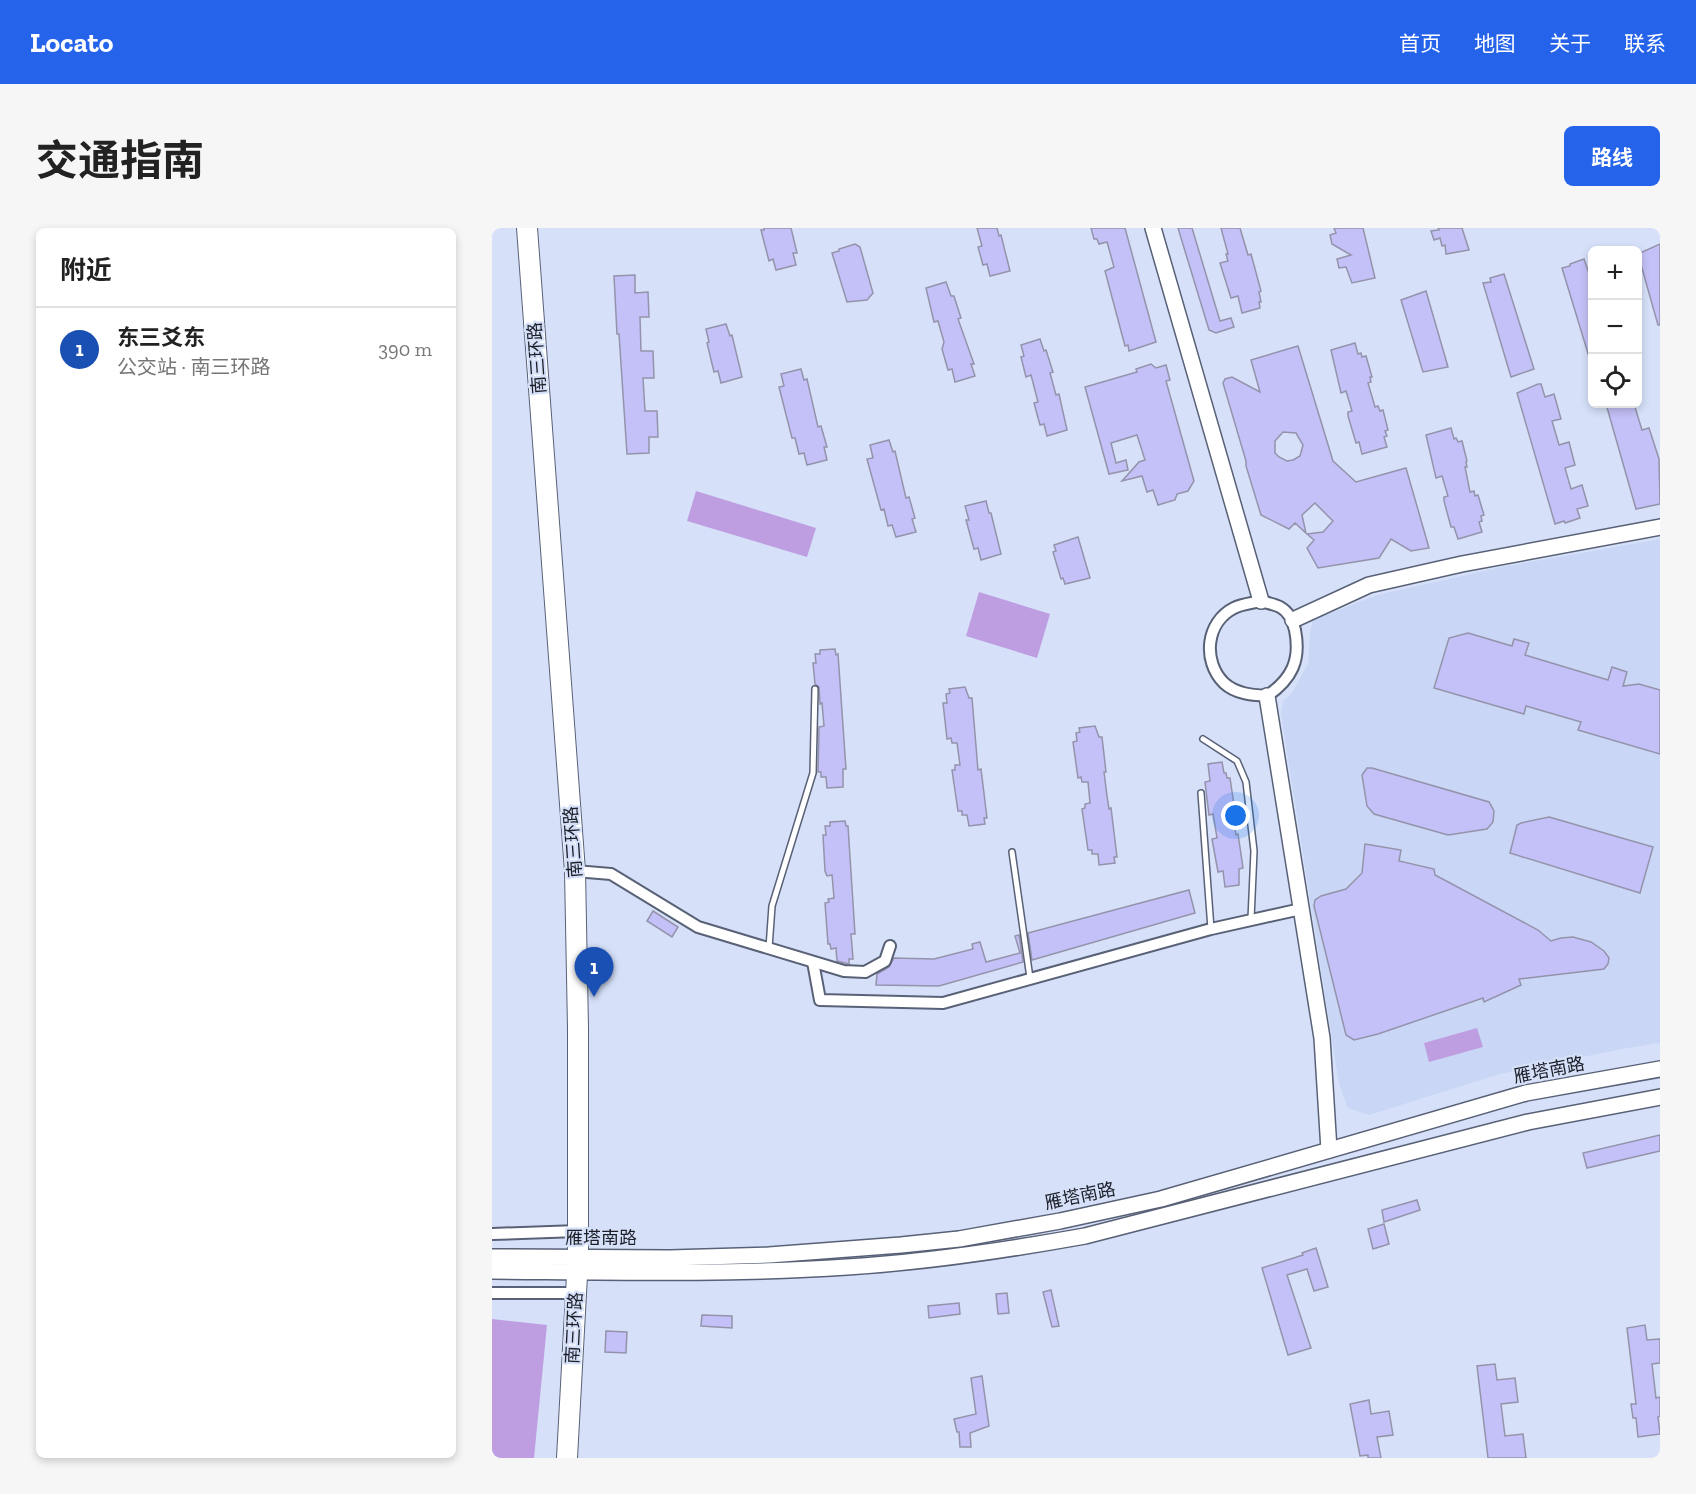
<!DOCTYPE html>
<html lang="zh">
<meta charset="utf-8">
<style>
:root{--surface:#fff;--page:#f6f6f6;--text:#222;--muted:#767676;--line:#e0e0e0;--accent:#2563eb}
body{margin:0;font-family:"Zilla Slab","Noto Sans SC",serif;background:var(--page);color:var(--text)}
.controls{position:absolute;right:18px;top:18px;display:grid;overflow:hidden;border-radius:9px;box-shadow:0 3px 9px #0003}
.controls button{width:54px;height:54px;display:grid;place-items:center;padding:0;border:0;border-bottom:2px solid var(--line);background:var(--surface);color:var(--text);font:30px sans-serif}
.you{position:absolute;left:744px;top:588px;width:21px;height:21px;margin:-15px;border:4px solid #fff;border-radius:50%;background:#1a73e8;box-shadow:0 0 0 9px #1a73e833}
.badge{display:grid;place-items:center;width:39px;height:39px;border-radius:50%;background:var(--accent);color:#fff;font-size:20px;font-weight:700}
.pin{position:absolute;translate:-50% -50px;filter:drop-shadow(0 2px 3px #0008)}
.pin::after{content:'';position:absolute;top:32px;width:21px;height:18px;background:inherit;clip-path:polygon(0 0,100% 0,50% 100%)}
.list{margin:0;padding:0;list-style:none}
h2{display:flex;justify-content:space-between;align-items:center;height:78px;margin:0;padding:0 24px;font-size:26px}
h2 small{font-size:20px;font-weight:400;color:var(--muted)}
.list li{display:grid;grid-template-columns:39px 1fr auto;gap:18px;align-items:center;box-sizing:border-box;height:84px;padding:0 24px;border-top:2px solid var(--line)}
.list b{display:block;font-size:22px;white-space:nowrap}
.list p{margin:0;font-size:20px;white-space:nowrap;color:var(--muted)}
.list em{font-size:20px;font-style:normal;color:var(--muted)}
.icon{flex:none;width:33px;height:33px;fill:none;stroke:currentColor;stroke-width:2;stroke-linecap:round;stroke-linejoin:round}
.map{position:relative;flex:none;width:1168px;height:1230px;overflow:hidden;border-radius:9px}
header{display:flex;align-items:center;gap:36px;box-sizing:border-box;height:84px;padding:0 30px;background:var(--accent);color:#fff}
header strong{font-size:28px}
nav{display:flex;gap:33px;margin-inline-start:auto;font-size:21px}
.intro{display:flex;align-items:center;justify-content:space-between;box-sizing:border-box;height:144px;padding:0 36px}
h1{margin:0;font-size:42px}
.button{padding:15px 27px;border-radius:9px;background:var(--accent);color:#fff;font-size:21px;font-weight:700}
main{display:flex;gap:36px;padding:0 36px}
aside{flex:1;background:var(--surface);border-radius:9px;box-shadow:0 3px 9px #0003}
.map>svg:first-child{display:block}
.built{fill:#c9d6f5}
.green{fill:#be9ee1}
.building{fill:#c4c1f8;stroke:#9493ab;stroke-width:1.5;fill-rule:evenodd}
.lines{fill:none;stroke-linecap:round;stroke-linejoin:round}
.lane-casing{stroke:#586176;stroke-width:8}
.street-casing{stroke:#586176;stroke-width:14}
.secondary-casing{stroke:#586176;stroke-width:18}
.highway-casing{stroke:#586176;stroke-width:22}
.lane{stroke:#fff;stroke-width:5}
.street{stroke:#fff;stroke-width:10}
.secondary{stroke:#fff;stroke-width:15}
.highway{stroke:#fff;stroke-width:20}
.labels{text-anchor:middle;stroke-width:4.5;stroke-linejoin:round;paint-order:stroke}
.street-label{font-size:18px;fill:#1c1f28;stroke:#d6e1f9}
</style>
<header>
<strong>Locato</strong>
<nav><a>首页</a><a>地图</a><a>关于</a><a>联系</a></nav>
</header>
<div class="intro"><h1>交通指南</h1><a class="button">路线</a></div>
<main>
<aside>
<h2>附近<small></small></h2>
<ul class="list">
<li><span class="badge" style="background:#1a4fb4">1</span><div><b>东三爻东</b><p>公交站 · 南三环路</p></div><em>390 m</em></li>
</ul>
</aside>
<div class="map">
<svg width="1168" height="1230" viewBox="0 0 1168 1230">
<rect width="100%" height="100%" fill="#d6e1f9"/>
<polygon class="built" points="1168,311 1168,815 1130,821 1008,846 877,887 856,880 847,856 789,486 791,473 800,465 816,436 818,405 821,392 885,367 1010,339"/>
<g class="green">
<polygon points="204,263 324,300 315,329 195,293"/>
<polygon points="487,364 558,386 545,430 474,408"/>
<polygon points="985,800 991,819 937,834 932,815"/>
<polygon points="0,1091 55,1097 42,1230 0,1230"/>
</g>
<g class="building">
<polygon points="272,0 299,0 305,25 301,25 304,37 284,42 281,31 277,33 269,2 272,2"/>
<polygon points="485,0 505,0 507,8 509,7 518,43 498,48 495,36 491,37 486,19 490,18"/>
<polygon points="599,0 633,0 664,114 637,123 636,117 633,118 613,43 622,39 615,14 607,16 605,11 602,11"/>
<polygon points="686,0 700,0 728,93 739,90 742,99 724,105 717,102"/>
<polygon points="729,0 748,0 756,27 759,26 769,63 767,64 769,74 767,74 768,80 750,85 746,68 739,70 728,35 736,33 734,26 736,26"/>
<polygon points="842,0 871,0 883,50 860,55 854,39 847,40 845,31 859,27 840,16 838,7 844,5"/>
<polygon points="946,0 970,0 977,22 954,26 953,17 950,18 948,10 942,12 939,3 947,2"/>
<polygon points="363,16 368,19 381,65 375,72 355,74 340,25 347,23 347,21"/>
<polygon points="1168,16 1168,97 1166,97 1146,26"/>
<polygon points="1092,31 1101,57 1101,132 1098,132 1070,40 1078,38 1078,36"/>
<polygon points="1012,46 1042,141 1019,149 991,55 999,54 998,50"/>
<polygon points="143,47 143,65 156,64 157,89 148,89 149,123 161,123 162,150 151,150 153,183 165,183 166,209 157,209 157,225 135,226 127,106 125,106 122,48"/>
<polygon points="454,54 459,68 462,68 469,90 466,91 482,136 479,136 483,148 463,154 460,141 456,142 450,121 452,114 446,93 442,94 434,60"/>
<polygon points="934,63 956,139 931,144 909,72"/>
<polygon points="234,96 238,108 240,107 250,149 229,155 226,143 222,144 215,115 217,114 214,101"/>
<polygon points="548,111 552,123 554,122 561,144 558,145 564,167 567,166 575,202 555,208 552,196 548,197 542,175 546,174 539,147 534,149 529,129 532,128 529,117"/>
<polygon points="863,115 866,126 869,125 870,129 874,128 880,149 878,149 879,154 876,155 883,179 886,178 888,183 891,182 896,202 893,203 895,208 892,209 895,219 870,226 867,214 864,215 856,188 856,184 860,183 854,163 849,165 839,122"/>
<path d="M806,118L841,233L864,254L914,240L937,320L919,323L899,311L887,330L826,340L815,320L822,312L815,306L831,304L841,293L823,275L810,287L814,305L803,295L797,301L769,287L754,238V233L731,155L733,151L740,149L768,164L759,132ZM791,204L804,205L811,217L808,228L801,232L795,233L787,229L783,225V213Z"/>
<polygon points="659,136 664,140 674,137 678,152 674,153 702,253 696,263 685,266 683,272 666,277 661,262 655,264 650,248 630,253 647,234 653,232 645,207 619,215 624,235 634,232 636,242 617,246 593,159 645,144 644,141"/>
<polygon points="309,141 312,152 315,151 326,199 329,198 335,219 332,219 335,232 315,237 312,225 307,226 303,210 300,210 287,159 292,158 289,146"/>
<polygon points="1046,156 1049,156 1053,169 1062,166 1069,191 1060,193 1067,217 1077,214 1083,237 1073,240 1079,261 1090,257 1096,278 1085,281 1088,290 1073,295 1072,293 1063,296 1025,165"/>
<polygon points="1114,176 1142,176 1150,202 1157,200 1167,231 1168,276 1144,281"/>
<polygon points="959,200 962,211 964,210 966,214 970,213 975,233 974,234 975,239 973,239 978,264 982,263 983,268 986,267 992,287 989,288 990,293 987,294 990,304 966,311 962,299 959,299 952,273 952,269 956,268 950,248 944,250 934,207"/>
<polygon points="397,212 401,224 403,223 414,270 417,269 423,290 420,291 424,304 404,309 400,297 396,298 392,281 389,282 375,231 381,230 378,217"/>
<polygon points="494,273 497,285 499,285 509,326 489,332 486,320 482,321 474,292 477,292 473,278"/>
<polygon points="586,309 598,350 573,356 571,350 569,351 561,324 564,323 562,317"/>
<polygon points="976,405 1020,418 1022,411 1037,415 1033,427 1116,452 1120,439 1135,444 1131,458 1147,456 1168,462 1168,526 1086,502 1089,494 1034,478 1032,486 942,460 957,410"/>
<polygon points="343,421 344,427 346,426 354,541 351,541 351,559 335,560 334,549 329,549 329,544 326,544 327,499 332,498 330,475 328,476 327,459 323,456 321,435 324,435 323,426 328,426 328,422"/>
<polygon points="473,459 477,470 480,470 486,542 489,541 495,590 492,590 493,596 477,598 475,587 470,587 470,583 466,583 460,542 463,542 463,537 468,537 465,515 460,515 459,510 455,511 451,475 455,475 454,466 458,465 457,461"/>
<polygon points="603,498 607,509 610,509 614,544 612,544 615,568 617,581 619,580 625,629 622,629 623,635 607,637 606,626 600,626 600,622 596,622 590,581 593,580 593,576 598,575 596,554 590,554 589,549 586,550 581,514 585,513 584,505 588,504 587,500"/>
<polygon points="730,534 732,545 734,545 735,550 738,550 743,584 740,584 744,607 746,606 751,640 747,641 747,657 733,659 731,643 726,644 720,611 725,610 721,586 717,587 713,554 718,553 716,536"/>
<polygon points="875,540 880,540 997,574 1002,583 1001,594 995,601 956,607 882,586 875,578 870,547"/>
<polygon points="1057,589 1161,619 1148,665 1018,625 1025,597 1029,595"/>
<polygon points="353,593 354,598 356,598 363,706 359,706 361,731 357,731 357,736 345,733 344,720 339,721 338,716 336,716 333,675 337,674 336,671 342,670 340,647 335,648 333,643 331,607 334,607 333,598 338,598 338,594"/>
<polygon points="873,616 909,622 907,633 942,641 943,647 1046,702 1059,713 1069,710 1081,709 1099,714 1112,723 1117,730 1116,736 1112,741 1027,751 1029,757 992,774 991,770 886,806 862,812 854,807 822,678 823,672 829,668 854,661 870,645"/>
<polygon points="697,662 703,685 540,732 536,705"/>
<polygon points="161,683 186,699 180,709 155,693"/>
<polygon points="527,707 531,734 447,758 384,757 385,746 397,739 402,730 442,731 481,721 480,716 488,714 494,734 528,725 523,708"/>
<polygon points="1168,907 1168,923 1095,940 1091,925"/>
<polygon points="925,972 928,982 892,994 890,982"/>
<polygon points="892,996 897,1016 881,1021 876,1001"/>
<polygon points="824,1020 836,1059 822,1063 815,1041 795,1047 819,1120 796,1127 770,1040 811,1027 810,1025"/>
<polygon points="559,1062 567,1098 560,1099 551,1064"/>
<polygon points="515,1065 517,1085 506,1086 504,1066"/>
<polygon points="467,1075 468,1086 437,1090 436,1078"/>
<polygon points="210,1087 240,1088 240,1100 209,1098"/>
<polygon points="1153,1097 1155,1112 1168,1111 1168,1135 1160,1136 1164,1170 1168,1169 1168,1188 1166,1189 1168,1206 1146,1209 1144,1190 1141,1190 1139,1176 1144,1176 1135,1100"/>
<polygon points="114,1103 135,1104 134,1125 113,1124"/>
<polygon points="1003,1136 1005,1152 1023,1150 1026,1174 1009,1176 1013,1208 1031,1206 1034,1230 996,1230 985,1138"/>
<polygon points="490,1148 497,1198 478,1205 479,1219 468,1219 467,1204 465,1204 462,1191 484,1186 479,1150"/>
<polygon points="877,1172 879,1186 897,1183 901,1207 885,1209 889,1230 876,1230 876,1227 868,1228 858,1176"/>
</g>
<g class="lines">
<defs>
<g id="lane">
<polyline points="711,511 745,533 754,554 762,623 759,691"/>
<polyline points="709,565 719,701"/>
<polyline points="520,624 538,750"/>
<polyline points="277,720 280,678 321,545 323,461"/>
</g>
<g id="street">
<path d="M769,373C775,375 782,376 788,379C797,384 801,393 803,402C809,432 800,451 775,468C760,467 744,466 732,455C710,433 714,394 742,380C750,376 761,375 769,373Z"/>
<polyline points="83,643 119,646 206,699 352,743 373,744 393,733 398,718"/>
<polyline points="321,734 328,772 451,775 719,701 809,681"/>
<polyline points="0,1006 86,1003"/>
<polyline points="0,1065 85,1065"/>
</g>
<g id="secondary">
<polyline points="661,0 769,373"/>
<polyline points="801,392 877,357 970,336 1168,299"/>
<polyline points="775,468 830,810 837,922"/>
<polyline points="0,1029 178,1030 277,1027 409,1017 467,1011 568,993 669,971 1034,865 1168,841"/>
<path d="M0,1043C118,1044 237,1047 355,1039C435,1034 515,1022 593,1008L1036,894L1168,869"/>
</g>
<polyline id="highway" points="35,0 83,643 86,800 86,1029 75,1230"/>
</defs>
<use href="#lane" class="lane-casing"/>
<use href="#street" class="street-casing"/>
<use href="#secondary" class="secondary-casing"/>
<use href="#highway" class="highway-casing"/>
<use href="#lane" class="lane"/>
<use href="#street" class="street"/>
<use href="#secondary" class="secondary"/>
<use href="#highway" class="highway"/>
</g>
<g class="labels">
<g class="street-label">
<text transform="translate(45 130) rotate(-94)" y="6">南三环路</text>
<text transform="translate(81 614) rotate(-94)" y="6">南三环路</text>
<text transform="translate(1057 842) rotate(-11)" y="6">雁塔南路</text>
<text transform="translate(588 968) rotate(-12)" y="6">雁塔南路</text>
<text x="109" y="1016">雁塔南路</text>
<text transform="translate(82 1100) rotate(-87)" y="6">南三环路</text>
</g>
</g>
</svg>
<div class="controls">
<button>+</button>
<button>−</button>
<button><svg class="icon" aria-label="locate" viewBox="0 0 24 24"><circle cx="12" cy="12" r="6"/><path d="M12 2v4M12 18v4M2 12h4M18 12h4"/></svg></button>
</div>
<div class="you"></div>
<div class="pin badge" style="left:102px;top:769px;background:#1a4fb4">1</div>
</div>
</main>
